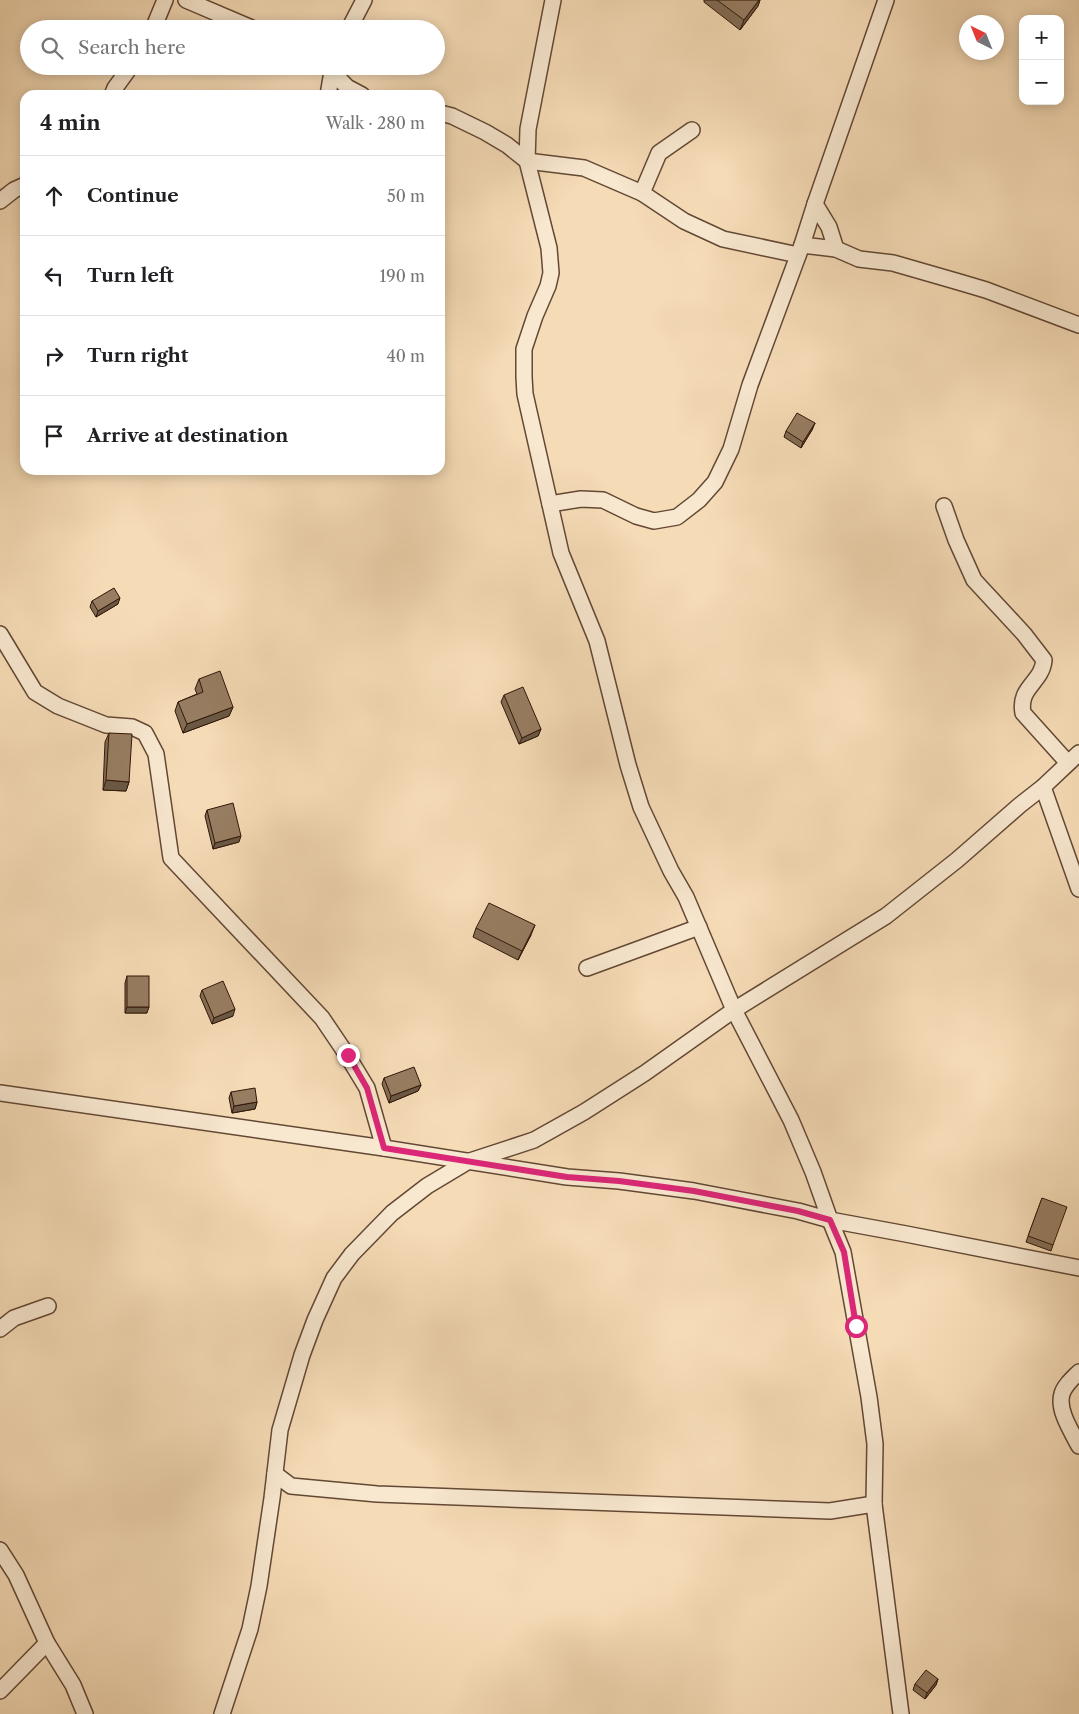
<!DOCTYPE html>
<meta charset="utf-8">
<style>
:root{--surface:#fff;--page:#f6f6f6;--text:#202124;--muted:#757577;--line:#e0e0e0}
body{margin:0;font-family:"Libre Caslon Text",serif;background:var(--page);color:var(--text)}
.controls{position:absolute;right:15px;top:15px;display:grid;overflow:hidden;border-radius:10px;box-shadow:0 2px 12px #0003}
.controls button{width:45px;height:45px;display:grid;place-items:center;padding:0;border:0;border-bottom:1px solid var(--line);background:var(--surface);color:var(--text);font:25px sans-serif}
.compass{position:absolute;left:959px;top:15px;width:45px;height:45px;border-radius:50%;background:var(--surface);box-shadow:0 2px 12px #0003;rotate:317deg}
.stop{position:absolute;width:15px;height:15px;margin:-11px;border:4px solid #db2777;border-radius:50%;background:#fff}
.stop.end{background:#db2777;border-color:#fff;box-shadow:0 1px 5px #0008}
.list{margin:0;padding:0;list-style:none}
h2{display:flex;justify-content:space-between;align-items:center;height:65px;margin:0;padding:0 20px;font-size:21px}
h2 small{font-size:16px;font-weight:400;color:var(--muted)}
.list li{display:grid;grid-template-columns:32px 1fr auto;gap:15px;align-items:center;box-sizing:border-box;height:80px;padding:0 20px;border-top:1px solid var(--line)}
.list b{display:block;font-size:19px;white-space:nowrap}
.list em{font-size:16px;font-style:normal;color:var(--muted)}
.icon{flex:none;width:28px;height:28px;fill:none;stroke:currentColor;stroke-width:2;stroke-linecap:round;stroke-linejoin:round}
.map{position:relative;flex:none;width:1079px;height:1714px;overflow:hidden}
.search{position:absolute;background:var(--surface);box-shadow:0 2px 12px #0003;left:20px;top:20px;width:425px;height:55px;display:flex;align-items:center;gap:12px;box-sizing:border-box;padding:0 18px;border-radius:28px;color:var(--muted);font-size:19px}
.panel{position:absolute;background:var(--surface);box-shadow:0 2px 12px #0003;left:20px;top:90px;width:425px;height:385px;border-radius:15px}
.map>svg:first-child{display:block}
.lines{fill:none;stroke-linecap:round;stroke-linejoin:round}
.street-casing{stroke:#634834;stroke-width:18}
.street{stroke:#f8e8d0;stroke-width:15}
.wall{fill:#826c54;stroke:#321708}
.shaded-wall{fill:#6a5845;stroke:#321708}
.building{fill:#977d62;stroke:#321708}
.route{stroke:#db2777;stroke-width:6}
</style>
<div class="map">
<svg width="1079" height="1714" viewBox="0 0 1079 1714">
<rect width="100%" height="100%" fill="#f5dbb6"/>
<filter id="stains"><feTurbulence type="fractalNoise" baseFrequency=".004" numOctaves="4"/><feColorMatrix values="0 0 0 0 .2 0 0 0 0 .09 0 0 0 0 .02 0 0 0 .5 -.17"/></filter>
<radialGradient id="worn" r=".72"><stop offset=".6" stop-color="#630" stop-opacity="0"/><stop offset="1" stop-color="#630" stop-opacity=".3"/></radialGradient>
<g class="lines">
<defs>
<g id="street">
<polyline points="186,0 254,29"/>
<polyline points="553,0 528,129 527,161 549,248 551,273 548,286 535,316 524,349 524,377 525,394 561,553 597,641 628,765 641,807 671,871 686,897 734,1010 791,1120 813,1172 830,1220 843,1252 869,1397 875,1444 874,1504 901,1714"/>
<polyline points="153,29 165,0"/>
<polyline points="349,29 364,0"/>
<polyline points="327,66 347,87 362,95"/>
<polyline points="112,95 115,88 131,66"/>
<polyline points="328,95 333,66"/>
<polyline points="440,113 452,116 485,132 507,145 527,161 584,168 642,193 684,221 723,239 798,255"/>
<polyline points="642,193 659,153 692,130"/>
<polyline points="0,201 14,190 25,185"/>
<polyline points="815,204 829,227 836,249"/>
<polyline points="802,245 836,249 859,259 893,263 959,282 986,290 1079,325"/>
<polyline points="550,504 581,499 603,500 636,516 654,521 677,517 699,500 715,482 731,449 750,385 802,245 815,204 886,0"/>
<path d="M944,506L956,540L974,580L1024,634L1044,660C1042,683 1018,687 1023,713L1068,763"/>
<polyline points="0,634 35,692 58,706 106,725 132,727 145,733 156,754 171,858 322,1018 347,1055 367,1088 384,1148"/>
<polyline points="1043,787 1079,889"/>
<polyline points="587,968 699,927"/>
<polyline points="0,1093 384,1148 567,1177 619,1181 694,1191 798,1211 830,1220 906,1234 1079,1268"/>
<polyline points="0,1329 14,1318 48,1306"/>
<path d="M1079,1372C1073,1378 1064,1386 1062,1394C1057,1410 1072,1432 1079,1446"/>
<polyline points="275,1474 291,1486 377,1494 830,1511 874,1504"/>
<polyline points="0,1550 16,1575 47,1643 73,1685 85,1714"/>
<polyline points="0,1691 47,1643"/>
<polyline points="222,1714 250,1629 259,1586 272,1498 280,1430 302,1355 315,1320 334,1278 352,1254 392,1213 427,1186 467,1162 534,1140 584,1112 645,1073 734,1010 886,916 957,860 1020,805 1043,787 1079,753"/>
</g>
</defs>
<use href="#street" class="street-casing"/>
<use href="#street" class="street"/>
</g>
<g class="wall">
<polygon points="704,0 760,0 758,6 740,30 704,2"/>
<polygon points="815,423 812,430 801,448 784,437 786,431"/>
<polygon points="92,601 118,604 96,617 90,607"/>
<polygon points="199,679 233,707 229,716 183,733 175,711 178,702 197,694 195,689"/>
<polygon points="504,695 541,729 538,736 519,744 501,702"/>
<polygon points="109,733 129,782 126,791 103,790 105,742"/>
<polygon points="207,810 239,842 213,849 205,816"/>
<polygon points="476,928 531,935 518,960 473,937"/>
<polygon points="127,976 147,1013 125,1013 125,983"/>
<polygon points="202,990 233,1016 212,1024 200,996"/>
<polygon points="384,1078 421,1085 418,1091 389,1103 382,1084"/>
<polygon points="231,1092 257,1102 255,1109 232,1113 229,1098"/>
<polygon points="1042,1198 1053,1245 1051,1251 1026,1242"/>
<polygon points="938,1679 936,1685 925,1699 913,1690 915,1684"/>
</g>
<g class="shaded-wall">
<polygon points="759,0 760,0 758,6 740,30 744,20"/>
<polygon points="815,423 812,430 801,448 803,442"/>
<polygon points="120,598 118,604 96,617 98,611"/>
<polygon points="233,707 229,716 183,733 187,724"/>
<polygon points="541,729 538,736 519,744 522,738"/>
<polygon points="106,780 129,782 126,791 103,790"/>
<polygon points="241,836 239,842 213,849 215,843"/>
<polygon points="535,925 531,935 518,960 522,951"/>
<polygon points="127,1007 149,1007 147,1013 125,1013"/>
<polygon points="235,1009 233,1016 212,1024 214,1018"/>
<polygon points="421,1085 418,1091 389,1103 391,1096"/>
<polygon points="257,1102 255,1109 232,1113 234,1106"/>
<polygon points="938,1679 936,1685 925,1699 927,1693"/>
</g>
<g class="building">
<polygon points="717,0 759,0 744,20"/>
<polygon points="797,413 815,423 803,442 786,431"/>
<polygon points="114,588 120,598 98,611 92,601"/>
<polygon points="220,671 233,707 187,724 178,702 203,692 199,679"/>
<polygon points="523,687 541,729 522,738 504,695"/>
<polygon points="109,733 132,734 129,782 106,780"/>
<polygon points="233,803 241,836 215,843 207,810"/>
<polygon points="489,903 535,925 522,951 476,928"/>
<rect x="127" y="976" width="22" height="31"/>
<polygon points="223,981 235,1009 214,1018 202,990"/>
<polygon points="414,1067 421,1085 391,1096 384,1078"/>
<polygon points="255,1088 257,1102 234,1106 231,1092"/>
<polygon points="1042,1198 1067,1207 1053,1245 1028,1236"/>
<polygon points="926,1670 938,1679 927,1693 915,1684"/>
</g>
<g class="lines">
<polyline class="route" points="348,1055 367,1088 384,1148 567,1177 619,1181 694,1191 798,1211 830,1220 844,1252 856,1326"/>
</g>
<rect width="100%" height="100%" filter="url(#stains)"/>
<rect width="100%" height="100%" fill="url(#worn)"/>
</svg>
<div class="controls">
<button>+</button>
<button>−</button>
</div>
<svg class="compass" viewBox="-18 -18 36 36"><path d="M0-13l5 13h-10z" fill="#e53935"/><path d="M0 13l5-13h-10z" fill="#757577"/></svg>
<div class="stop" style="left:856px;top:1326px"></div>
<div class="stop end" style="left:348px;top:1055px"></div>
<div class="search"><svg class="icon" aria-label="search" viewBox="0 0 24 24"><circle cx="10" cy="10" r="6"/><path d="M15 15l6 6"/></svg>Search here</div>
<section class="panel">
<h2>4 min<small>Walk · 280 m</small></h2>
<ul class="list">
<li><svg class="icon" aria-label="ahead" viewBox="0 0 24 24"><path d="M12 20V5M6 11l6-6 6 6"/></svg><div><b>Continue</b></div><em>50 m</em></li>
<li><svg class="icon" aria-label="left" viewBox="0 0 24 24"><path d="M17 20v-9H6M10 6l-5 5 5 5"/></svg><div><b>Turn left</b></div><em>190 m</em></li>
<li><svg class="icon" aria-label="right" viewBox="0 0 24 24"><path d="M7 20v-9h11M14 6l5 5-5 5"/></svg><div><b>Turn right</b></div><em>40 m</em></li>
<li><svg class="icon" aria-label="arrive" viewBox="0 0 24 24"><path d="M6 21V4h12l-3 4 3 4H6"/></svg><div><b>Arrive at destination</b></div></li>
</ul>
</section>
</div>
